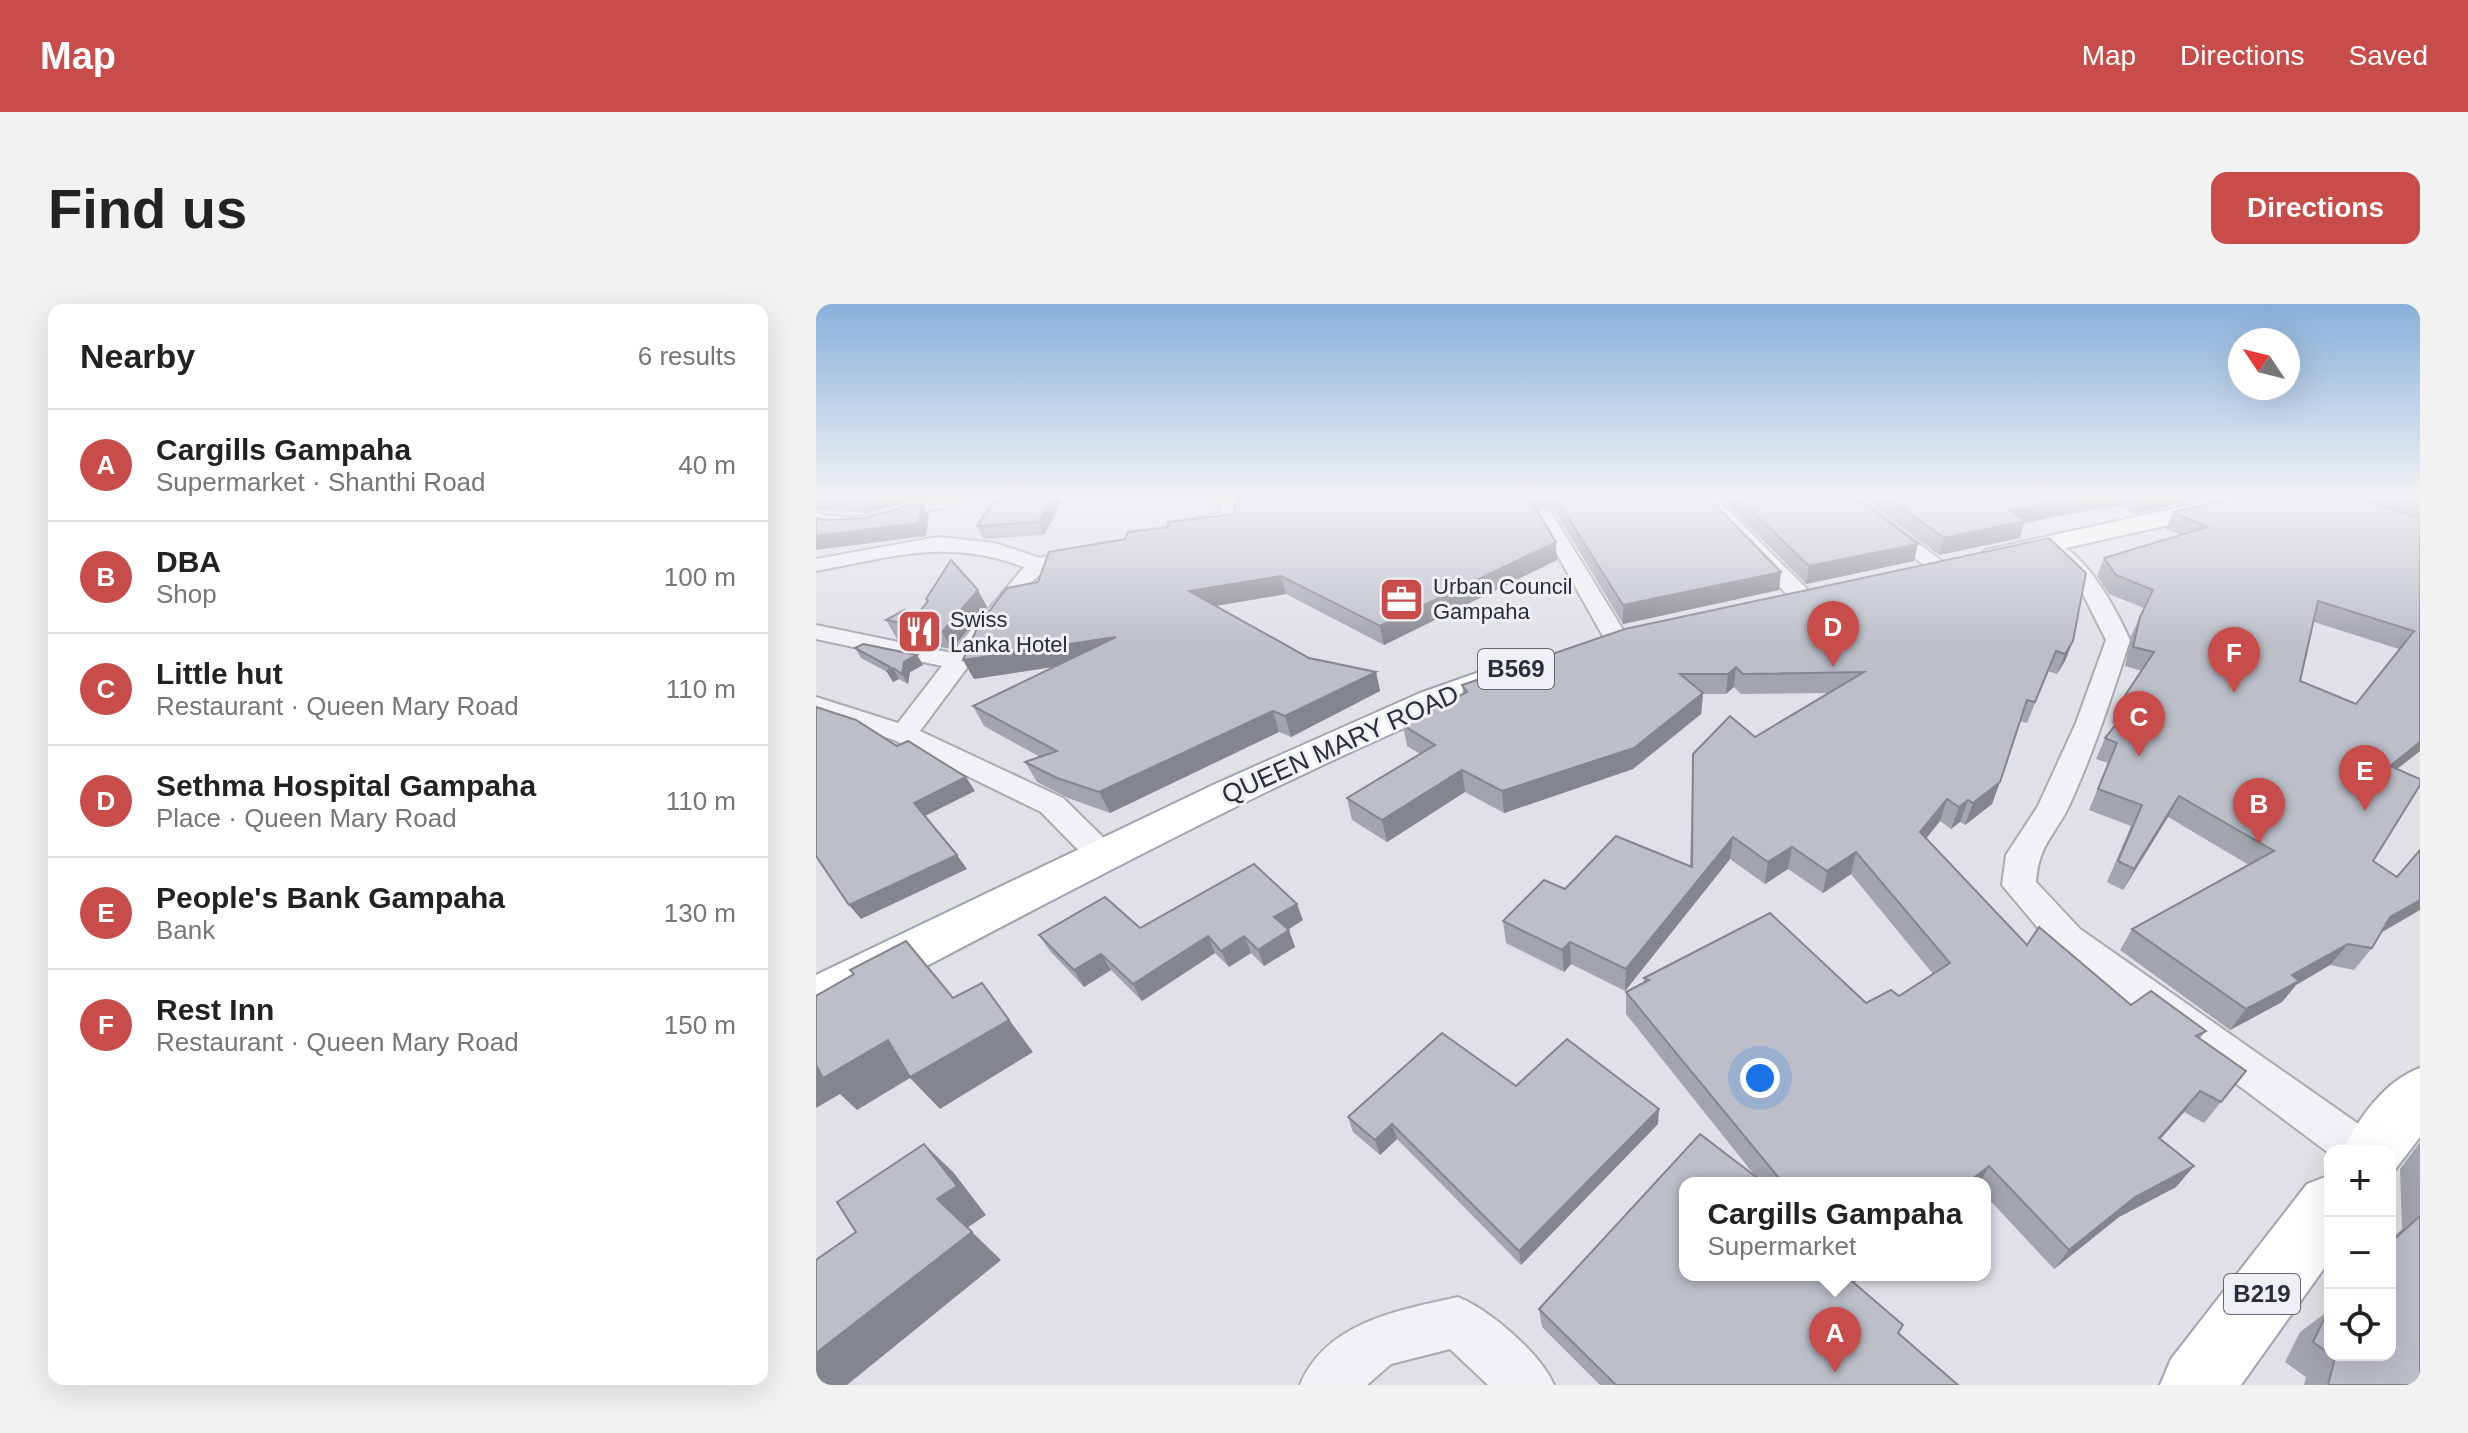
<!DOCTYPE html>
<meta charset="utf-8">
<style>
:root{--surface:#fff;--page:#f2f2f2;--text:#222;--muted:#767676;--line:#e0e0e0;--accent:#c74c4a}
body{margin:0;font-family:Arial,sans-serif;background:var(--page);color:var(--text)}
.controls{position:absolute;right:24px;bottom:24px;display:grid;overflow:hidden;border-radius:16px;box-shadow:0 8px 32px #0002}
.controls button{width:72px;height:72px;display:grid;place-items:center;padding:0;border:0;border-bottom:2px solid var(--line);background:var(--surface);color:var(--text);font:40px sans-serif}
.compass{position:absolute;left:1412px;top:24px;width:72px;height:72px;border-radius:50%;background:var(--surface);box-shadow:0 8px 32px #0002;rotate:305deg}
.you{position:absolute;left:944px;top:774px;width:28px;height:28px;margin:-20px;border:6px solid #fff;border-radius:50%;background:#1a73e8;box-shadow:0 0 0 12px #1a73e833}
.badge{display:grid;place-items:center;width:52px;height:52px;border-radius:50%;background:var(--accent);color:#fff;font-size:26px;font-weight:700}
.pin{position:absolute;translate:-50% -66px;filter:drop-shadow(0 2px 4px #0008)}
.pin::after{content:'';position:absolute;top:42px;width:28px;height:24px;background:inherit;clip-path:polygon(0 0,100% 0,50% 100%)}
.popup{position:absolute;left:863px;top:873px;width:312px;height:104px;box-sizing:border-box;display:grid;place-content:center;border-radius:16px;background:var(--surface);filter:drop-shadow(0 2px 6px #0005);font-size:26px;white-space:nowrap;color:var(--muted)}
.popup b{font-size:30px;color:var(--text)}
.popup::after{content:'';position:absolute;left:50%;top:100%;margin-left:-16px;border:16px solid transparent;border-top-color:var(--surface)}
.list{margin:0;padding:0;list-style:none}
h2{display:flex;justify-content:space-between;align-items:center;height:104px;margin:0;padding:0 32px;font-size:34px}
h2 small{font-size:26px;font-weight:400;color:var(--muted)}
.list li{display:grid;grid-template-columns:52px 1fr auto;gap:24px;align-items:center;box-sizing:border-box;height:112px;padding:0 32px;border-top:2px solid var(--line)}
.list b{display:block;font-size:30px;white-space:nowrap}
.list p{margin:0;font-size:26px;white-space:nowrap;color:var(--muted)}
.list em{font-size:26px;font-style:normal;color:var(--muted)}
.icon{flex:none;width:44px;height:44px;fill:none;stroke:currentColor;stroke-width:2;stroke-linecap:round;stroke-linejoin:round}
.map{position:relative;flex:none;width:1604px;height:1081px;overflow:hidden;border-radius:16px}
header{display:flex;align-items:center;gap:48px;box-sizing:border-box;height:112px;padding:0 40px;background:var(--accent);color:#fff}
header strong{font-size:38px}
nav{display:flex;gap:44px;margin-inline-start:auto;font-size:28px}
.intro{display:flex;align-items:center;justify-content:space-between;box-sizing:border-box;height:192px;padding:0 48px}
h1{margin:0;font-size:56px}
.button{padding:20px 36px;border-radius:16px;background:var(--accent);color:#fff;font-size:28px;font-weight:700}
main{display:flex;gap:48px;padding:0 48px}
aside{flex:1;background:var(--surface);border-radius:16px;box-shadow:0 8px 32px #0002}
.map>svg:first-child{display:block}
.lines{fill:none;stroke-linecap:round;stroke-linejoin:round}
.minor-casing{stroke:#a8abb4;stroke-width:4}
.primary-casing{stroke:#9fa3b2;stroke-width:4}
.minor{fill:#f1f2f6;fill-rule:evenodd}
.primary{fill:#fff;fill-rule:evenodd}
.wall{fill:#a2a4ae;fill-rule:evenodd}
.shaded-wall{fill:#84868d}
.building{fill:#bcbfca;stroke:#84868d;stroke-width:2;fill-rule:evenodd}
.labels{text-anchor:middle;stroke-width:6;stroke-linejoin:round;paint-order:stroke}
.far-poi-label{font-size:22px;fill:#292d3e;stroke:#eef0f5;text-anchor:start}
.shield{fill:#eef0f5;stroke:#646875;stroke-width:2}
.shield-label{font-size:24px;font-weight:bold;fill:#292d3e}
.street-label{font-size:26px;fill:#292d3e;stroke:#eef0f5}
</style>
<header>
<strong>Map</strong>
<nav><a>Map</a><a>Directions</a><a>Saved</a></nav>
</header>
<div class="intro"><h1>Find us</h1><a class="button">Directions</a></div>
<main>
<aside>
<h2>Nearby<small>6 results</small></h2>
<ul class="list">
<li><span class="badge">A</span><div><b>Cargills Gampaha</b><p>Supermarket · Shanthi Road</p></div><em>40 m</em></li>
<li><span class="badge">B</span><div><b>DBA</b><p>Shop</p></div><em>100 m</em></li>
<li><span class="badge">C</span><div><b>Little hut</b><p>Restaurant · Queen Mary Road</p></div><em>110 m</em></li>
<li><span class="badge">D</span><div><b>Sethma Hospital Gampaha</b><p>Place · Queen Mary Road</p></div><em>110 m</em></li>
<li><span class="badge">E</span><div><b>People's Bank Gampaha</b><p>Bank</p></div><em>130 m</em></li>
<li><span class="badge">F</span><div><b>Rest Inn</b><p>Restaurant · Queen Mary Road</p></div><em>150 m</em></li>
</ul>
</aside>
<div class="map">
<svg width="1604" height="1081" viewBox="0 0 1604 1081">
<rect width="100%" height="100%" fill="#dfe1e7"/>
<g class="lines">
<defs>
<g id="minor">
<path d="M135,191H168L56,224L16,226L0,221V209C47,221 90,204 135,191Z"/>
<polygon points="401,191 419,191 425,211 423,215 376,228 369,226 366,222 369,218 406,208"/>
<polygon points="877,191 897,191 994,288 997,293 994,298 978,298"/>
<polygon points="1017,191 1038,191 1135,264 1124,270 1117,268"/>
<polygon points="728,205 737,211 812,334 808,339 800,341 788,334 719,211"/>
<path d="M122,233L179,239L224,254L269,243L279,249L276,253L230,265L214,279L104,427L247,494L297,543L302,551L297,559L286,562L275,559L225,508L78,436L0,410V393L82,419L126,362L0,335V321L136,349L208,263C130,234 78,253 0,267V255Z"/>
<path d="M1236,238C1269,246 1301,307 1314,336C1296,392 1278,447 1254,500C1239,532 1223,539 1220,578L1264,625L1561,833L1567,847H1514V850L1238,643L1186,581L1190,551L1222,502L1260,419L1290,336L1266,288L1226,244Z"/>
<path d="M642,993C674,1006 725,1050 738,1081H672L634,1045L575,1060L551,1081H484C510,1018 583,1006 642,993Z"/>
</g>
<g id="primary">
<polygon points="1419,191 1467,191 1455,198 1179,260 1169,258 1165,252 1169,246 1179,244"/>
<path d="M703,354L715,357L720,364L715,371C475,465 248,591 19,710L0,716V671L399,480L604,389Z"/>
<path d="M1604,764V833L1578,867L1574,869V847H1527C1541,815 1570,776 1604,764Z"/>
<polygon points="1514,871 1514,956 1425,1081 1344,1081 1355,1055 1491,880"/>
</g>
</defs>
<use href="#minor" class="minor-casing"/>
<use href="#primary" class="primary-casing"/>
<use href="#minor" class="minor"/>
<use href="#primary" class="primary"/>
</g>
<g class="wall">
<polygon points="0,191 121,191 51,209 0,206"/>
<polygon points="181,191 249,191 228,231 167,235 161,222"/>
<polygon points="421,191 890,191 963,286 807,320 740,209 726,202 722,207 741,256 568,341 470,290 400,302 493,354 560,368 564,387 475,433 463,428 294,509 252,494 221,478 209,458 224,453 168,422 157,402 238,363 158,375 147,356 222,278 309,235 352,223 419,210 422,195"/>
<polygon points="902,191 1037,191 1098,257 990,280"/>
<polygon points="1043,191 1403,191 1318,210 1301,201 1208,219 1204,234 1123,251"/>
<path d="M1433,191H1604V447L1581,465L1557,557L1564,630L1556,644L1538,666L1514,661L1480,681L1466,698L1414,726L1304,646L1316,625L1433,561L1352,513L1307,586L1291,578L1315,522L1273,506L1292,459L1280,455L1289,434L1300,421L1296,419L1304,399L1326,367L1309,362L1315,332L1328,304L1293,290L1281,272L1288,254L1364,231L1350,225L1357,208ZM1498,318L1583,345L1540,400L1484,377Z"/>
<polygon points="1233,234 1270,269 1257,337 1249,357 1241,370 1232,367 1211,419 1204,417 1176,500 1149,521 1144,518 1135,525 1124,517 1110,534 1211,641 1223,623 1315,701 1335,687 1390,727 1384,734 1430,767 1388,819 1368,808 1344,835 1378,862 1360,883 1303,913 1238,965 1169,891 1169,879 869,879 869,971 1046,971 1038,979 1087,1021 1083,1029 1142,1081 784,1081 726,1023 723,1005 884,830 940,873 810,710 810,688 827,679 828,674 954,609 1050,699 1075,686 1083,692 1117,670 1035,570 1007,589 972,565 949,580 914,555 809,687 755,660 748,668 690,639 687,617 728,576 749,585 800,532 874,562 877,450 914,412 939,433 1013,389 925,390 918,383 910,390 887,390 885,410 817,465 688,509 649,488 571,538 536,516 531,494 604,450 591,442 587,421 647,390 646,381 809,325"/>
<polygon points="171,303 136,345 102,339 98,333 97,338 81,335 70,316 88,306 95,318"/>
<polygon points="39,344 101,351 107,361 94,368 92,380 83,375 77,378 71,368 45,354"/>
<polygon points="487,616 472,626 479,643 448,662 435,649 413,663 399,649 326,697 295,666 268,683 234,647 223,631 324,624"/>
<polygon points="700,782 842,820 705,961 581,835 564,851 537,828 532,813"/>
<polygon points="1604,838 1604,1081 1488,1081 1490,1073 1469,1058 1484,1028 1512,1007 1514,1008 1514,1051 1574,1051 1574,936 1586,925 1584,865"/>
</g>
<g class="shaded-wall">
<polygon points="67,191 121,191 51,209 44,197"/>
<polygon points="237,191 249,191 228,231 223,218"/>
<polygon points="720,191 726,191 726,202 716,212 715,196"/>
<polygon points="1272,191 1305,191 1301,201 1208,219 1204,234 1123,251 1128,234 1193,206"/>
<polygon points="1333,191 1403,191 1318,210 1325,193"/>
<polygon points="106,198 113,210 110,232 0,246 0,232"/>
<polygon points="740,238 741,256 568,341 564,322"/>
<polygon points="1102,240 1098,257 990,280 993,262"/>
<polygon points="965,268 963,286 807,320 807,301"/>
<polygon points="465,272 470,290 380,305 373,287"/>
<polygon points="162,286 171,303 136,345 126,328"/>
<polygon points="88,306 97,323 92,322 98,333 97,338 86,319"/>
<polygon points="300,333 308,352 158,375 147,356"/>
<polygon points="1257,337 1249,357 1241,370 1249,350"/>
<polygon points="101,351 107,361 94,368 92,380 86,370 88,358"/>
<polygon points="920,363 918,383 910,390 912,370"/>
<polygon points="77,364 83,375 77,378 71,368"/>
<polygon points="560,368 564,387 475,433 469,412"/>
<polygon points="887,389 885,410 817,465 688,509 686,487"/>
<polygon points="457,407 463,428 294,509 283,488"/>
<polygon points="1604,438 1604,447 1559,482 1574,462"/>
<polygon points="646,466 649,488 571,538 566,516"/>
<polygon points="150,473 159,487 107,513 98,499"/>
<polygon points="1184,478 1176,500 1149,521 1157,499"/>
<polygon points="1363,492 1352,513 1307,586 1318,565"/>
<polygon points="1131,495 1124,517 1098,550 1104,528"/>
<polygon points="1152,496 1144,518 1135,525 1143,503"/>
<polygon points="917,533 914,555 809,687 810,665"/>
<polygon points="976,543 972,565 949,580 952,558"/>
<polygon points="1040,548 1035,570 1007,589 1011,567"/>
<polygon points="141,551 151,565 45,615 33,601"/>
<polygon points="1604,596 1604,606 1556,634 1574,613"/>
<polygon points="481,600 487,616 464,630 458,613"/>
<polygon points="473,626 479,643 448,662 442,646"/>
<polygon points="392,632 399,649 326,697 317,680"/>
<polygon points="428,632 435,649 413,663 405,647"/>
<polygon points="754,638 755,660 748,668 746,646"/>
<polygon points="1532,640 1514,661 1480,681 1466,698 1414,726 1430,705 1476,671"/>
<polygon points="285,650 295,666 268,683 258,666"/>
<polygon points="166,679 217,748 124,805 94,774 41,806 24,790 0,804 0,758 13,770"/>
<polygon points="1384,787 1368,808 1327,855 1343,834"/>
<polygon points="843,805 842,820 705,961 703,947"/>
<polygon points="576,820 581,835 564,851 559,836"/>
<polygon points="108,840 138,869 170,911 151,924 121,895"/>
<polygon points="1173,862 1164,879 1151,879"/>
<polygon points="1378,862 1360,883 1303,913 1238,965 1253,946 1319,893"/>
<polygon points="156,928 185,956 31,1081 0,1081 0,1049"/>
<polygon points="1033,971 1046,971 1024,992 1031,973"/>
</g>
<g class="building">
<polygon points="0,191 67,191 44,197 0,194"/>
<polygon points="181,191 237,191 223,218 161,222"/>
<polygon points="422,191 720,191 715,196 740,238 564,322 465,272 373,287 493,354 560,368 469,412 457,407 283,488 241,474 209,458 241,447 157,402 300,333 147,356 162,322 191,284 222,278 233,248 309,235 312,228 352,223 352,218 419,210 418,202 423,194"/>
<polygon points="735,191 890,191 965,268 807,301 739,193"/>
<polygon points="919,191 1037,191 1102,240 993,262"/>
<polygon points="1068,191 1272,191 1193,206 1209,217 1128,234"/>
<path d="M1433,191H1530L1604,214V438L1574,462L1604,475V481L1557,557L1581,573L1604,546V596L1574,613L1556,644L1532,640L1476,671L1483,677L1430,705L1316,625L1458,547L1363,492L1318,565L1302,557L1326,501L1282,485L1301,439L1289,434L1314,403L1304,399L1338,348L1317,343L1324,313L1337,286L1300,271L1288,254L1391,223L1357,208ZM1502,297L1598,327L1540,400L1484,377Z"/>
<polygon points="1583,191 1604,191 1604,197"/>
<polygon points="106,198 103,219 0,232 0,214 9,216 50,214"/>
<polygon points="1233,234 1270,269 1257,337 1249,350 1240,347 1219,398 1211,396 1184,478 1157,499 1152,496 1143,503 1131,495 1104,528 1211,641 1223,623 1315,701 1335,687 1390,727 1380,732 1430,767 1405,798 1384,787 1343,834 1378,862 1319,893 1253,946 1173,862 1151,879 967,879 810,688 833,676 828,674 954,609 1050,699 1075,686 1083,692 1134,659 1040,548 1011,567 976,543 952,558 917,533 810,665 754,638 746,646 687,617 728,576 749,585 800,532 876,563 877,450 914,412 939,433 1048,368 927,370 920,363 912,370 864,370 887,389 818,444 686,487 646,466 566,516 531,494 619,441 587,421 651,388 646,381 809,325"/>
<polygon points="135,256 162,286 126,328 92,322 112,297 110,295"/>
<polygon points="88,306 86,319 70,316"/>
<polygon points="47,340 101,351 88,358 86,370 77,364 71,368 74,363 39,344"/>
<polygon points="0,403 40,416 81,442 92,437 150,473 98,499 141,551 33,601 0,552"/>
<polygon points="438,560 481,600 458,613 473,626 442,646 428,632 405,647 392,632 317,680 285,650 258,666 223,631 289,593 324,624"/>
<polygon points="90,637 137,694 166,679 193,716 94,773 72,736 7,774 0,761 0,692 38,670 34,666"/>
<polygon points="626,729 700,782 751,735 843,805 703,947 576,820 559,836 532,813"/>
<polygon points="884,830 948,879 869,879 869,971 1033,971 1031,973 1087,1021 1082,1029 1142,1081 800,1081 723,1005"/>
<polygon points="108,840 141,882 121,895 156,928 0,1049 0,956 40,928 21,898"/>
<polygon points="1604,912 1604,1081 1512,1081 1519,1054 1515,1051 1574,1051 1574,939"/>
<polygon points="1512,1007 1514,1008 1514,1050 1497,1038"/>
</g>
<linearGradient id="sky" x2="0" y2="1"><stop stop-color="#89b0da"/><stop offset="0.56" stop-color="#f1f2f4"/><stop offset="1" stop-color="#f1f2f4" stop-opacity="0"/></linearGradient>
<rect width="1604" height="343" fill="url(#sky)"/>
<defs>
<symbol id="office-square" viewBox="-11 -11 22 22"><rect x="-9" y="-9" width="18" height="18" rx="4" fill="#c74c4a" stroke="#eef0f5"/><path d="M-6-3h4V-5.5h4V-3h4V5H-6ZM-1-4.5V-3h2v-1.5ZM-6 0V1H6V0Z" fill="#fff"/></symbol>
<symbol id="restaurant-square" viewBox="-11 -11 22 22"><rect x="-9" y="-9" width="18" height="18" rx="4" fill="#c74c4a" stroke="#eef0f5"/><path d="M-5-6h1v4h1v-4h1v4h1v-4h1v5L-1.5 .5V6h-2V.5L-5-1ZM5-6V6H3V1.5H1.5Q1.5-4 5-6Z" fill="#fff"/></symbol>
</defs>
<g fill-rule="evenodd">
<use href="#office-square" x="560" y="270" width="51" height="51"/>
<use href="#restaurant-square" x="78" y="302" width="51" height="51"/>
</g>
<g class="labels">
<g class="far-poi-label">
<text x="617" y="290">Urban Council<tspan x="617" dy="25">Gampaha</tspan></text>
<text x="134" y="323">Swiss<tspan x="134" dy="25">Lanka Hotel</tspan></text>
</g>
<g class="shield">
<rect x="662" y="345" width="76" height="40" rx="6"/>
<rect x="1408" y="970" width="76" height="40" rx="6"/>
</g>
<g class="shield-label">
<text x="700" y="373">B569</text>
<text x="1446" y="998">B219</text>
</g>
<g class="street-label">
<text transform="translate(524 440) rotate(-24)" y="9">QUEEN MARY ROAD</text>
</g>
</g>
</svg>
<div class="controls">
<button>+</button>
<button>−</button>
<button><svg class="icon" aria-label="locate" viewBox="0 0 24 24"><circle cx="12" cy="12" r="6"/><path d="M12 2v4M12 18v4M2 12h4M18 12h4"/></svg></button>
</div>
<svg class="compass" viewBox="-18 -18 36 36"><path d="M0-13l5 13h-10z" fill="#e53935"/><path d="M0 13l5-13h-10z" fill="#767676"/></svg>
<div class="you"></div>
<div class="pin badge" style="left:1019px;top:1069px">A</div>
<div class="popup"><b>Cargills Gampaha</b>Supermarket</div>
<div class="pin badge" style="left:1443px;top:540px">B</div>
<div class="pin badge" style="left:1323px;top:453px">C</div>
<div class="pin badge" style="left:1017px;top:363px">D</div>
<div class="pin badge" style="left:1549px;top:507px">E</div>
<div class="pin badge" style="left:1418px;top:389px">F</div>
</div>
</main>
